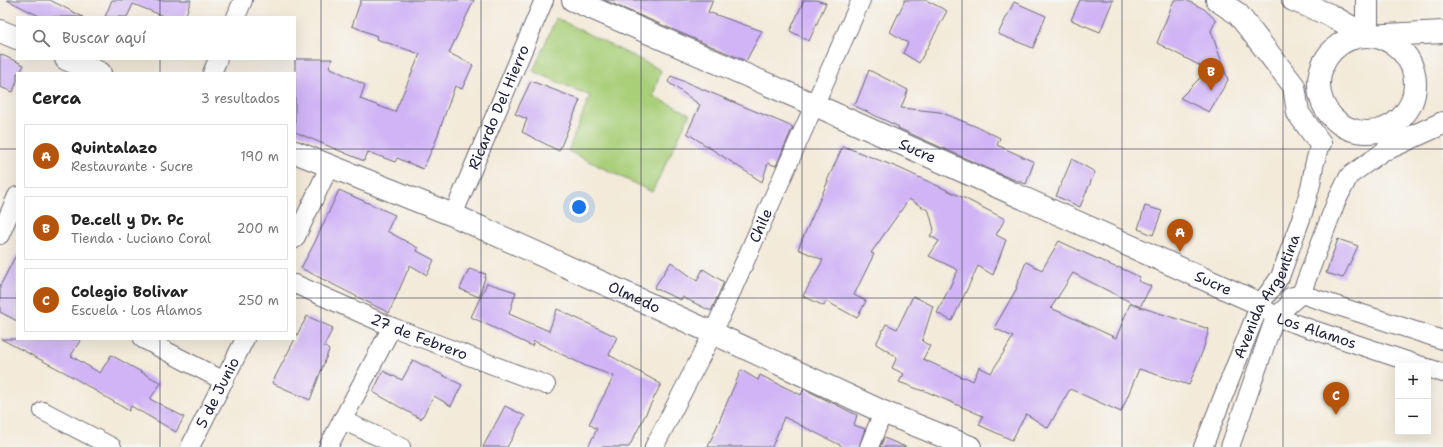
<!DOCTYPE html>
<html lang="es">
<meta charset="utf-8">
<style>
:root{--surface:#fff;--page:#f2f2f2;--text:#222;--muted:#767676;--line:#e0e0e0;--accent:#b45309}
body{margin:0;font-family:"Shantell Sans",sans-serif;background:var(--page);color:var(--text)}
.controls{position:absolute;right:12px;bottom:12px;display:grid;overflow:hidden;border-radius:0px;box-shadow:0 4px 16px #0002}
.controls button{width:36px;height:36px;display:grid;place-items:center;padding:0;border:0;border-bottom:1px solid var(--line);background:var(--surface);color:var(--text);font:20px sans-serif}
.you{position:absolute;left:579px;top:207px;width:14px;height:14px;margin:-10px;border:3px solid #fff;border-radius:50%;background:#1a73e8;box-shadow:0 0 0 6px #1a73e833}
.badge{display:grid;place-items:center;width:26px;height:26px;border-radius:50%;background:var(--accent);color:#fff;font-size:13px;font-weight:700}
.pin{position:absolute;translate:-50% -33px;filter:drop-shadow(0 1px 2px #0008)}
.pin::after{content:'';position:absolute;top:21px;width:14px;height:12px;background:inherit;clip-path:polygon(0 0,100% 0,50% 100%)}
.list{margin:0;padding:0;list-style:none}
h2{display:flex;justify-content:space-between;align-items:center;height:52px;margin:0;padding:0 16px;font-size:17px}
h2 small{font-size:13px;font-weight:400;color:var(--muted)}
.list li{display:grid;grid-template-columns:26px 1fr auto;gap:12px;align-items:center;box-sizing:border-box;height:64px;margin:0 8px 8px;padding:0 8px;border:1px solid var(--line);border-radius:0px}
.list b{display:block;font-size:15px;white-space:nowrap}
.list p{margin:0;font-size:13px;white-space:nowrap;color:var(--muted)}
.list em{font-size:13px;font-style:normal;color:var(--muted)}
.icon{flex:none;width:22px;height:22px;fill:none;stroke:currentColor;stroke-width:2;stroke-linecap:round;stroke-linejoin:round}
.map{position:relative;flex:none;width:1443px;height:447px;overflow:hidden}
.search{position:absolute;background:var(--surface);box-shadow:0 4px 16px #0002;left:16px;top:16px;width:280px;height:44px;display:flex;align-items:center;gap:10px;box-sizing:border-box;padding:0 14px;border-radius:0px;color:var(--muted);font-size:15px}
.panel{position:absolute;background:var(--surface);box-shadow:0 4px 16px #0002;left:16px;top:72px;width:280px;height:268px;border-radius:0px}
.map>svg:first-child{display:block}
.green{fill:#a9cf79;stroke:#66785a}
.building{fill:#d0b4f5;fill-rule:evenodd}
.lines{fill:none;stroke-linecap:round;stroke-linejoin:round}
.minor-casing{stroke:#6b6872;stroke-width:20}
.tertiary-casing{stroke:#6b6872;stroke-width:24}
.secondary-casing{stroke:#6b6872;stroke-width:24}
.primary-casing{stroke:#6b6872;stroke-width:24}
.minor{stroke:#fff;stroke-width:18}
.tertiary{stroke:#fff;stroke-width:22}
.secondary{stroke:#fff;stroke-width:22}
.primary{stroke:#fff;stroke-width:22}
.grid{fill:none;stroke:#22223b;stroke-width:1;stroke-opacity:0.55}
.labels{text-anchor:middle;stroke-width:3.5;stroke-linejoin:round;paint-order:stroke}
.street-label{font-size:15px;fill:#22223b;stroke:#f6f6f2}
</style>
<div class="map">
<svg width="1443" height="447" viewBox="0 0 1443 447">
<rect width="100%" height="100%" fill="#f6f6f2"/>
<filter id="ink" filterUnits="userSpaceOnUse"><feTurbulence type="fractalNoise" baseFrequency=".025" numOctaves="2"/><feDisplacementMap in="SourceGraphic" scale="8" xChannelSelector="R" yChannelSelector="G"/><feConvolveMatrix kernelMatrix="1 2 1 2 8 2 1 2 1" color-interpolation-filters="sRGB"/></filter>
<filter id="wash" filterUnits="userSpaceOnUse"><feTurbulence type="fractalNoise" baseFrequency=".012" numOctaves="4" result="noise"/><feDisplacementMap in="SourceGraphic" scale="16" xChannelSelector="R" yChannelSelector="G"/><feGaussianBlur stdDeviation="0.9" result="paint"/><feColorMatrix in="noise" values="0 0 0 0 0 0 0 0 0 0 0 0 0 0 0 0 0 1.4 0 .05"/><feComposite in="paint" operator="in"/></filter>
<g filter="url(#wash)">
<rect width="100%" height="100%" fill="#f3ead9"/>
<polygon class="green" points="556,18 661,70 653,96 690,114 652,192 568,151 590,96 533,71"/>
<g id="blocks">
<g class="building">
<polygon points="7,0 50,0 83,17 41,17"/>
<polygon points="112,0 191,0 185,17 166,17 133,4 127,17 105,17"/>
<polygon points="361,0 474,0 449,53 473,65 462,89 455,86 435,143 423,169 397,158 395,162 368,152 364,161 295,132 295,59 332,59 329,67 365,85 360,99 395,112 420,54 376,39 377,36 352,26"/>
<polygon points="604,0 713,0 708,12 762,31 746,61"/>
<polygon points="804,0 816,0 826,3 809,41 790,31"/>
<polygon points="905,0 926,0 947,11 919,63 903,53 908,43 890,32"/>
<polygon points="1080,0 1113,0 1100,32 1071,20"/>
<polygon points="1174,0 1186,0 1204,9 1216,20 1211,31 1228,80 1209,112 1180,98 1208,70 1157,43"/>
<polygon points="1014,2 1046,16 1033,48 998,34"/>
<polygon points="0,54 24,65 20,73 17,73 17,81 13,92 0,87"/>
<polygon points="869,70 908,90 901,108 940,112 982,129 1000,138 997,145 1034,162 1026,184 1007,177 898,128 899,127 853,105 853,103 856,103"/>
<polygon points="671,76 793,127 776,166 768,163 762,182 687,133 700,105 668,82"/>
<polygon points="531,81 580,100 559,151 522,132 527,119 515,114"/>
<polygon points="843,146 899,168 964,198 1005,219 996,235 1006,240 993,275 978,266 952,321 937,313 958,270 929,256 939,241 930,236 934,230 929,211 909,199 871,253 874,254 854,295 866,301 857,318 826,301 824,306 803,296 823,260 798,249 828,181 827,181"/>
<polygon points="1072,159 1095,172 1080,207 1056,196"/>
<polygon points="339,190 395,215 387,231 418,248 417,251 434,260 427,275 410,265 389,313 301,268 314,244"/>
<polygon points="1145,206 1162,211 1153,235 1138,229"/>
<polygon points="1338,239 1358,246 1343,278 1326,273"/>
<path d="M1059,241L1117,268L1118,267L1140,277L1138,281L1151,286L1140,307L1209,329L1203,350L1189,385L1139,369L1121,412L1070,389L1048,428L1026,414L1012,440L979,425L983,416L923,390V391L899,382L904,374L892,368L897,357L876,344L886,324L897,329L913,296L933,306L922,341L930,346L923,359L964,378L965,377L973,381L979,367L991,373L1013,337L994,328L1017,288L1016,287L1026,262L1042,270ZM1073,273L1140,307L1130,304L1116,338L1051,308Z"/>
<polygon points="17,253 17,321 0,312 0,286"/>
<polygon points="671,262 697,281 703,269 724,282 711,311 682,297 681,300 654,288"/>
<polygon points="469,269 486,274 479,297 460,289"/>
<polygon points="487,283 516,292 509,314 549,331 557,309 617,337 609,355 661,384 629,447 588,447 597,429 589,424 614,376 586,366 534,341 532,346 471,317"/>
<polygon points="307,316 333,328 324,346 329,350 310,400 272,383"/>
<polygon points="1,339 81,339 71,356 100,373 111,355 161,383 150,399 184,417 176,432 131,406 129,411 66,373"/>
<polygon points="413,360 462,385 451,406 434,396 421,419 373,392 383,371 402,380"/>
<polygon points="741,370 758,380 760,375 801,395 804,389 857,415 854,425 865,429 859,447 844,447 784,417 772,447 708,447"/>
<polygon points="505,406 525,416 507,447 483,447"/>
<polygon points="884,438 906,447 880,447"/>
</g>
</g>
</g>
<g filter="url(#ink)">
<use href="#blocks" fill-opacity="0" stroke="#6b6872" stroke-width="1"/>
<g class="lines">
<defs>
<g id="minor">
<polyline points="236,17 243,0"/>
<polyline points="212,73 218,59"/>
<path id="s1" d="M453,215L544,0"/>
<polyline points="0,235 17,196"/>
<polyline points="295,239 329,167"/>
<path id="s2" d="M295,284L392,327L546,385"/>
<polyline points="1290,297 1301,294 1443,340"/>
<path id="s3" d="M1268,311L1275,317L1422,366"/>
<polyline points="143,339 224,381"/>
<polyline points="1428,368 1443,373"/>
<polyline points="43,411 112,447"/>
<polyline points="342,420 401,447"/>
<path id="s4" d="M190,447L245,339"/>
<polyline points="328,447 392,327"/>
<path id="s5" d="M654,447L713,333L861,0"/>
<polyline points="869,447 883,412"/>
<path id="s6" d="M1203,447L1260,304L1280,277L1303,213L1311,184L1314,166L1320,143"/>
<polyline points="1230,447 1275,317 1301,294 1336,202 1349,176 1388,148"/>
</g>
<g id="tertiary">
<path id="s7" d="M573,0L815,105L1260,304"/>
<polyline points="0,31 17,38"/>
<polyline points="66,59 100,73"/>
<path id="s8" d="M295,152L453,215L713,333L883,412L970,447"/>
</g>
<polyline id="secondary" points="1367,36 1367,0"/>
<g id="primary">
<polyline points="1217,0 1238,14 1294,86 1298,113 1320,143"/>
<polyline points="1293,0 1330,15 1367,36 1443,32"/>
<circle cx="1367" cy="84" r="48"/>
<polyline points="1388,148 1443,123"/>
</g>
</defs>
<use href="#minor" class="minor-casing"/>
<use href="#tertiary" class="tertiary-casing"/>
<use href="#secondary" class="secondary-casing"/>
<use href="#primary" class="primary-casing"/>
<use href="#minor" class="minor"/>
<use href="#tertiary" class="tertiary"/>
<use href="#secondary" class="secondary"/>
<use href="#primary" class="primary"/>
</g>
</g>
<path class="grid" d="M160,0V17M321,0V447M481,0V447M641,0V447M802,0V447M962,0V447M1122,0V447M1283,0V447M160,59V73M0,149H17M295,149H1443M0,298H17M295,298H1443M160,339V447"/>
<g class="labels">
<g class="street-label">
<text dy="5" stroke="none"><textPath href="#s1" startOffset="117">Ricardo Del Hierro</textPath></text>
<text dy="5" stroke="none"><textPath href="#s7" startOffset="376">Sucre</textPath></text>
<text dy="5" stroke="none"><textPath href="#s5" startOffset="246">Chile</textPath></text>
<text dy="5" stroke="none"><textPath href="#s7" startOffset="700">Sucre</textPath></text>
<text dy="5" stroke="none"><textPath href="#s6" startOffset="164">Avenida Argentina</textPath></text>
<text dy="5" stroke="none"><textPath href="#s8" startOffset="369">Olmedo</textPath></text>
<text dy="5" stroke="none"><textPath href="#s3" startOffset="53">Los Alamos</textPath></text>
<text dy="5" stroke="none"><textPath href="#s2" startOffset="135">27 de Febrero</textPath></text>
<text dy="5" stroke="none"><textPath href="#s4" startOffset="61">5 de Junio</textPath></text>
</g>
</g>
</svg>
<div class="controls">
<button>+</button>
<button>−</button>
</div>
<div class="you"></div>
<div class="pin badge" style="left:1180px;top:252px">A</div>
<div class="pin badge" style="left:1211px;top:91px">B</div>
<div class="pin badge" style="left:1336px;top:415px">C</div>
<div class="search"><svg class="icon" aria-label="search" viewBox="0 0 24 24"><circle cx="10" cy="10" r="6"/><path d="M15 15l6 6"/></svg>Buscar aquí</div>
<section class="panel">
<h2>Cerca<small>3 resultados</small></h2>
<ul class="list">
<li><span class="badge">A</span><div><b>Quintalazo</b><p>Restaurante · Sucre</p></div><em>190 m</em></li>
<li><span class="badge">B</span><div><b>De.cell y Dr. Pc</b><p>Tienda · Luciano Coral</p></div><em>200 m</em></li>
<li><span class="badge">C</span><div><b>Colegio Bolivar</b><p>Escuela · Los Alamos</p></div><em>250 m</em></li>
</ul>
</section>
</div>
